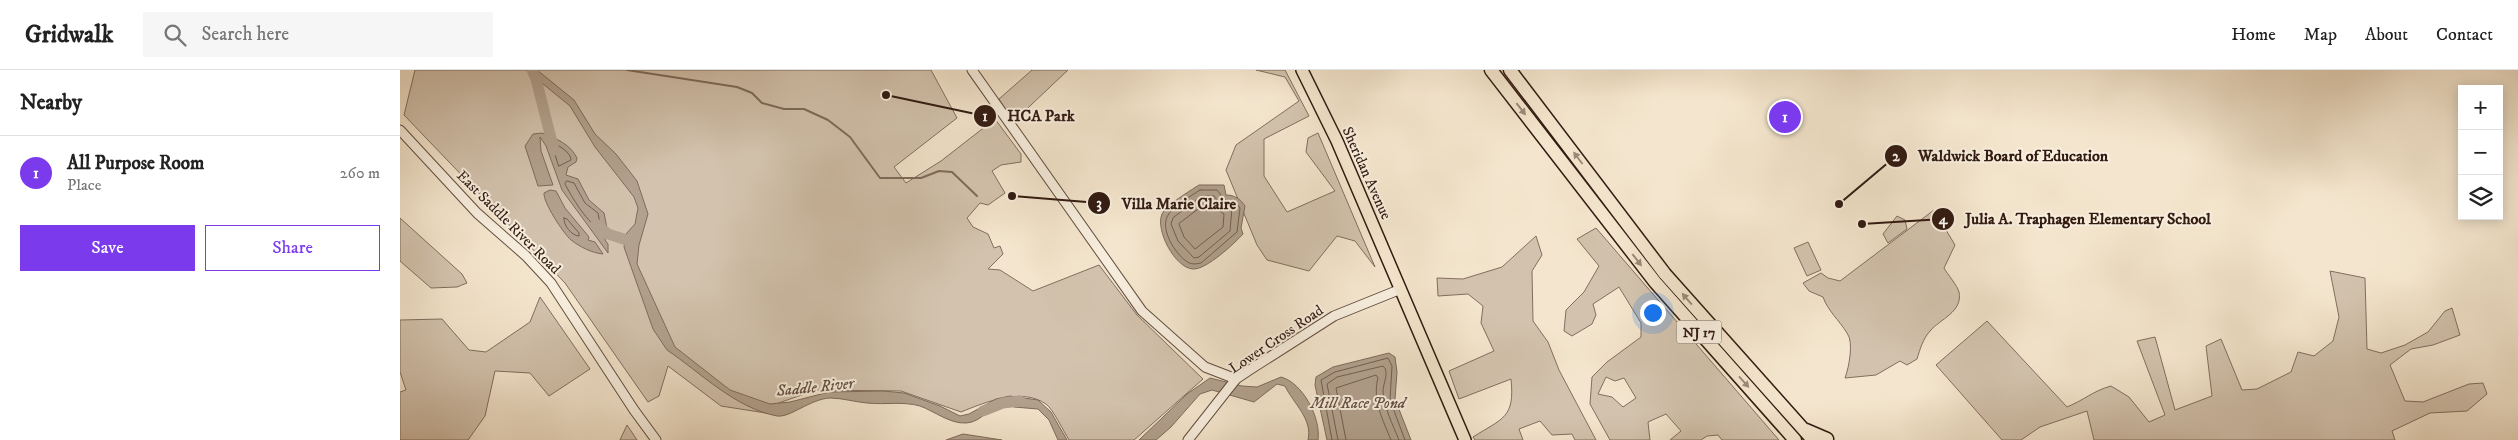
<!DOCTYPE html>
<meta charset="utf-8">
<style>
:root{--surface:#fff;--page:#f6f6f6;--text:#222;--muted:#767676;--line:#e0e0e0;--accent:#7c3aed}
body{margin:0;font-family:"IM FELL DW Pica",serif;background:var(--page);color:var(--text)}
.controls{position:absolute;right:15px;top:15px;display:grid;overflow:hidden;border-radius:0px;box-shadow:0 2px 12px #0003}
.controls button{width:45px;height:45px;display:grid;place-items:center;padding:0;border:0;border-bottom:1px solid var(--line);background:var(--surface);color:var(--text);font:25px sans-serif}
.you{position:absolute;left:1252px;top:242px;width:18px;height:18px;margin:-12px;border:4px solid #fff;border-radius:50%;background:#1a73e8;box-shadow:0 0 0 8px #1a73e833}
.badge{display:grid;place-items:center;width:32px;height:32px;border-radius:50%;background:var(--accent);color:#fff;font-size:16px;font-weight:700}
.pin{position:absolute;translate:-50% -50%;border:2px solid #fff;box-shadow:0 1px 5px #0006}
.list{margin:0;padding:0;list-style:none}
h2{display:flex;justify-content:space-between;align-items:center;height:65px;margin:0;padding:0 20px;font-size:21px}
h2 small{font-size:16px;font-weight:400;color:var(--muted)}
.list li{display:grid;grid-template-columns:32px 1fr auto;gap:15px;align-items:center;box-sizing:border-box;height:75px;padding:0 20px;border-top:1px solid var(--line)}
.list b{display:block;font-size:19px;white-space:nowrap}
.list p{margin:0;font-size:16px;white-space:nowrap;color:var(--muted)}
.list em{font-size:16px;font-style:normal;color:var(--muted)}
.actions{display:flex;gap:10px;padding:15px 20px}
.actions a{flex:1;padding:11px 0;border:1px solid var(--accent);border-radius:0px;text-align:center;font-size:18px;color:var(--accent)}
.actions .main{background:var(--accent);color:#fff}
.icon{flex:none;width:28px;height:28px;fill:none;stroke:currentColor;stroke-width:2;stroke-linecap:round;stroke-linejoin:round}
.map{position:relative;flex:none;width:2118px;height:370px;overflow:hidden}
header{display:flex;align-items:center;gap:30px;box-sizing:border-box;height:70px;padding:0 25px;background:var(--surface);border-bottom:1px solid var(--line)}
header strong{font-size:24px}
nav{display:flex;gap:28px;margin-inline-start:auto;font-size:18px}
.search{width:350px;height:45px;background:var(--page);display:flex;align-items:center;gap:12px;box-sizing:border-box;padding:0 18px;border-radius:0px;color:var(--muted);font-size:19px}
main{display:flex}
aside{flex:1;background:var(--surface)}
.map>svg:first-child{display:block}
.green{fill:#d3c3ae;stroke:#826e60;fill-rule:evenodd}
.water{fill:#b2a18e;stroke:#7e6b5c}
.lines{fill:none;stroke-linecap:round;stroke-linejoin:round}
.shore{stroke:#725e50;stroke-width:1}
.stream{stroke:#7e6b5c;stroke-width:2}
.river{stroke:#b2a18e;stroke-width:11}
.minor-casing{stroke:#624d40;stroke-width:11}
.major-casing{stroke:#311a11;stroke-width:14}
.highway-casing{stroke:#311a11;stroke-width:15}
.minor{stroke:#f8efdf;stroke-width:9}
.major{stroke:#f4e6ce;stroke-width:11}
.highway{stroke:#f4e6ce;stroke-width:12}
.oneway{fill:#9c8a79}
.labels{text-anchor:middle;stroke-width:4;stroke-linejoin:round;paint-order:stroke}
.shield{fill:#f8efdf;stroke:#6d5a4f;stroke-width:1}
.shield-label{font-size:14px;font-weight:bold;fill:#311a11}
.street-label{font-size:15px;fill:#311a11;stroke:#f8efdf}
.water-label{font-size:16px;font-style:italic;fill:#655043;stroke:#f8efdf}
.leader{fill:none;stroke:#311a11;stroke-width:2}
.callout-dot{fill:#311a11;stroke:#f8efdf;stroke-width:2}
.mark-label{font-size:15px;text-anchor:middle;font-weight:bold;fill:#fff}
.callout-label{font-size:16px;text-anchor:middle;font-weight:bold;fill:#311a11;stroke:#f8efdf;stroke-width:4;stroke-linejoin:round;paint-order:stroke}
</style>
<header>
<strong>Gridwalk</strong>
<div class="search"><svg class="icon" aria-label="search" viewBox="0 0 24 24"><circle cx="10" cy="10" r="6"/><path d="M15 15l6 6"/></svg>Search here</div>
<nav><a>Home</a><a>Map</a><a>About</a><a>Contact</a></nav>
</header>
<main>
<aside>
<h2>Nearby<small></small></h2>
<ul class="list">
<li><span class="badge">1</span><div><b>All Purpose Room</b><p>Place</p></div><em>260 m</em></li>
</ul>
<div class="actions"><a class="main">Save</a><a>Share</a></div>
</aside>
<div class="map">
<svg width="2118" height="370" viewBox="0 0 2118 370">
<rect width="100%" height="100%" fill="#f4e6ce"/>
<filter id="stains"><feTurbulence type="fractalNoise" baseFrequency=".004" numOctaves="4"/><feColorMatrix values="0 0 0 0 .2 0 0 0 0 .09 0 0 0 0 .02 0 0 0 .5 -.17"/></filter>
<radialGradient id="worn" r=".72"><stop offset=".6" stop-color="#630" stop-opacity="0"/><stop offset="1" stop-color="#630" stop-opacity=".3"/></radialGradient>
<g class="green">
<path d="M15,0H531L557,48L494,97L506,113L541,91L595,49L621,84V92L601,95L592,101L605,123L588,135L580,133L567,148L573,157L588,164L594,178L600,176L603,184L588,199L600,200L633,221L699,195L737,245L803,309L734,370H669C664,362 653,339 646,334C621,317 586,332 561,342L501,321L416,320L370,336L372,344L321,336L268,296L259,326L248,332L165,213L4,45Z"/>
<polygon points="632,0 668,0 613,52 599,29"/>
<polygon points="856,0 885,0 909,46 864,69 864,106 887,142 935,121 906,82 908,68 918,63 975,197 955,171 937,166 909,201 867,190 857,175 826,100 836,75 899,31 885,7"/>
<path d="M1534,140L1555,175L1544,198C1548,205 1557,215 1559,222C1563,242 1540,249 1530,261C1523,269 1520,279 1517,289L1507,295L1500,291L1476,305L1445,308C1449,297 1454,272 1447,263C1439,250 1428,241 1423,227L1409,221L1403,213L1421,203L1428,208L1440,211Z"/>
<polygon points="1497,146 1505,150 1507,159 1488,173 1483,164"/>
<polygon points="0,148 62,204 67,213 57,217 31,218 0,191"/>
<path d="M1196,158L1379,370H1322L1318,365L1307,366L1301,370H1270L1281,361L1266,344L1248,352L1250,370H1210L1190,334L1192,307L1207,292L1241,267V253L1219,217L1193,234L1196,245L1192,254L1172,266L1164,261L1166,240L1184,222L1199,196L1177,169ZM1206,307L1215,311L1224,308L1236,328L1223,337L1212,327L1198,324Z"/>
<path d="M1136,166L1142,185L1132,201L1133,251L1148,272L1159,300L1196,370H1175L1172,364L1152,365L1140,351L1119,359L1123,370H1075L1073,367C1103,348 1115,348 1111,309L1059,329L1049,301L1094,281L1081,253L1083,236L1068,224L1038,226L1037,208L1063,209L1102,197Z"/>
<polygon points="1408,172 1421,200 1407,206 1394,178"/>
<path d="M1930,201L1965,208L1967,279L1981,283L2005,275L2028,262L2045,241L2052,238L2060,265L2033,275L2011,279L1990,295L2005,331L2023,332L2069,314L2083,313L2087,324L2067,341L2030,343L1992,361L1995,370H1694L1687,341L1640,357L1621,370H1602L1536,295L1587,251L1667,337C1684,330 1693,321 1711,316L1729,327L1749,352L1765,345L1737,271L1755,267L1775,340L1812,326L1806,276L1821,269L1842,320L1857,319L1891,302L1898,282L1914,286L1933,271L1939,247Z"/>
<polygon points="140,227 190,299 149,326 130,303 95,301 85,346 68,370 0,370 0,322 6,320 0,302 0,250 42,249 69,280 86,282 130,252"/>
<polygon points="227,355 237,370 220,370"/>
</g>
<g class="water">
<path d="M126,0H137L174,30L195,64L216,84L237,111L248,144L239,175L237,194L275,277L330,320L370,334L390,332L429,322L483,321L504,323L540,336L560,346L569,344L596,329L610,326L638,330L651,342L667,370H658L649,350L638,339L614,337L604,331C590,335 583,352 566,353C550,354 534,341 520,336C502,331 485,335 467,333C455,332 442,328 430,328C410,329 390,348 377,346C335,338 301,303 267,280L253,259L224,177L226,164L235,154L238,138L234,127L195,77L170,36Z"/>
<path d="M142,63C156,68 171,75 177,88L176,92L168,97L166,105L178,109L189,130L204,143L207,158L205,170L208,174V183L162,120L146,76L140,67L141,81L153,115L138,116L125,76L133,64Z"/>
<path d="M799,115H824L826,125C835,125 840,129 845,136L841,158L843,164C835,173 806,200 793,199C775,198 755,160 762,144C766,135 790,121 799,115Z"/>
<path d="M150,120L156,121L165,138L189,167L188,170L195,172L203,184C192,183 180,177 171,170C163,163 143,132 144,123Z"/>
<polygon points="989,283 995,287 997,302 995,329 1011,370 927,370 915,315 916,307 933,297"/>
<path d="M881,307C903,313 921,348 918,370H908C913,349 893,333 885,316L877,314L854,332L812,320L800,324L771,357L756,370H739L787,324L810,308L842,316L857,317Z"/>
<polygon points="563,364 602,370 546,370"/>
</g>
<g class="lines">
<g class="shore">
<path d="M152,74C159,74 171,83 171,90L159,96Z"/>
<path d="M167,111L174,113L185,133L198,143L201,159C189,156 171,126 165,114Z"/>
<path d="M800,120H817L824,129L837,134L840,138L837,162L801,193C796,194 791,195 786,191C775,183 761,161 767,147C771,137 791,126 800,120Z"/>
<polygon points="802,126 814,126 820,134 832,138 830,161 799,187 794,188 778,171 771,154 773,148"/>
<polygon points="805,134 810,134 824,144 823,157 795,179 784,167 779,154"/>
<path d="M164,148L167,149L179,163V166C172,166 163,155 164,148Z"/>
<polyline points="932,370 921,310 935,302 988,288 992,296 990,330 1005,370"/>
<path d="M938,370L927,314L937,307L983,296C990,302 983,313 983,321C984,338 993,355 999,370"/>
<path d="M946,370L936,318L976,305L978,308C972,330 983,350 991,370"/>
</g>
<polyline class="stream" points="227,0 337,17 352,23 362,33 384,39 404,39 428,50 450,67 480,108 521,108 539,101 552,102 577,126"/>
<g class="river">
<polyline points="132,0 136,9 154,80"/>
<polyline points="196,154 208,164 230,171 232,181"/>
<polyline points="583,341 603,333 620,331"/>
</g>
<defs>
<g id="minor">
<polyline points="572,0 742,241 805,297 836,309"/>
<polyline points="0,60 77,143 126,186 151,213 234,340 256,370"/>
<polyline points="788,370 836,309 851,299 934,246 1001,219"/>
</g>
<polyline id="major" points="902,0 937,71 1065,370"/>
<g id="highway">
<polyline points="1091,0 1255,212 1395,370"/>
<polyline points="1110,0 1265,204 1413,370"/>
<polyline points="1406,360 1427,369"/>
</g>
</defs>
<use href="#minor" class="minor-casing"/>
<use href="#major" class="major-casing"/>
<use href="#highway" class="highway-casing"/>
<use href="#minor" class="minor"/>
<use href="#major" class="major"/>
<use href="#highway" class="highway"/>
</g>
<defs><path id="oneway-solid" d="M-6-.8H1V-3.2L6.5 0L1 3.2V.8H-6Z" transform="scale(1.25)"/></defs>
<g class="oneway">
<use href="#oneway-solid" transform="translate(1121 39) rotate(52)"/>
<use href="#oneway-solid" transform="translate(1178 88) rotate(-127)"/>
<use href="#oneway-solid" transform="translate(1237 190) rotate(52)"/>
<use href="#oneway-solid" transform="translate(1287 229) rotate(-131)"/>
<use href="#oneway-solid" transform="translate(1344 312) rotate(48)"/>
</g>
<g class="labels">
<rect class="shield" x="1276.5" y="250.5" width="45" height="23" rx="4"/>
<g class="shield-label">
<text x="1299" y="267">NJ 17</text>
</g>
<g class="street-label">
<text transform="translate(967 103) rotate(66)" y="5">Sheridan Avenue</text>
<text transform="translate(109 152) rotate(45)" y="5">East Saddle River Road</text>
<text transform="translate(876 269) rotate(-34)" y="5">Lower Cross Road</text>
</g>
<g class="water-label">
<text transform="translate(415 316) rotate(-6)" y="6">Saddle River</text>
<text x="958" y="338">Mill Race Pond</text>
</g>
</g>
<path class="leader" d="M486 25L585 46M1439 134L1496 86M612 126L699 133M1462 154L1543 149"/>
<g class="callout-dot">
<circle cx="486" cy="25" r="5"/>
<circle cx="1439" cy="134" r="5"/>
<circle cx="612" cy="126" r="5"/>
<circle cx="1462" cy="154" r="5"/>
<circle cx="585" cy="46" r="12"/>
<circle cx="1496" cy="86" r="12"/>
<circle cx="699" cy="133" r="12"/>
<circle cx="1543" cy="149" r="12"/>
</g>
<g class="mark-label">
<text x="585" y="51">1</text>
<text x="1496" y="91">2</text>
<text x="699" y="138">3</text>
<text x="1543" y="154">4</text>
</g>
<g class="callout-label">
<text x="641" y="51">HCA Park</text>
<text x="1613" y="91">Waldwick Board of Education</text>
<text x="779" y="139">Villa Marie Claire</text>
<text x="1688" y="154">Julia A. Traphagen Elementary School</text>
</g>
<rect width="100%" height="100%" filter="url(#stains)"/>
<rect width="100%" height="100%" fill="url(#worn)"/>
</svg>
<div class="controls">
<button>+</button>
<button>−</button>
<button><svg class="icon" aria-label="layers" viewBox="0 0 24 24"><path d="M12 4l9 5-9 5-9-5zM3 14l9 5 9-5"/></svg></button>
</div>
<div class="you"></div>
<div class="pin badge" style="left:1385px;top:47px">1</div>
</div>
</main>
